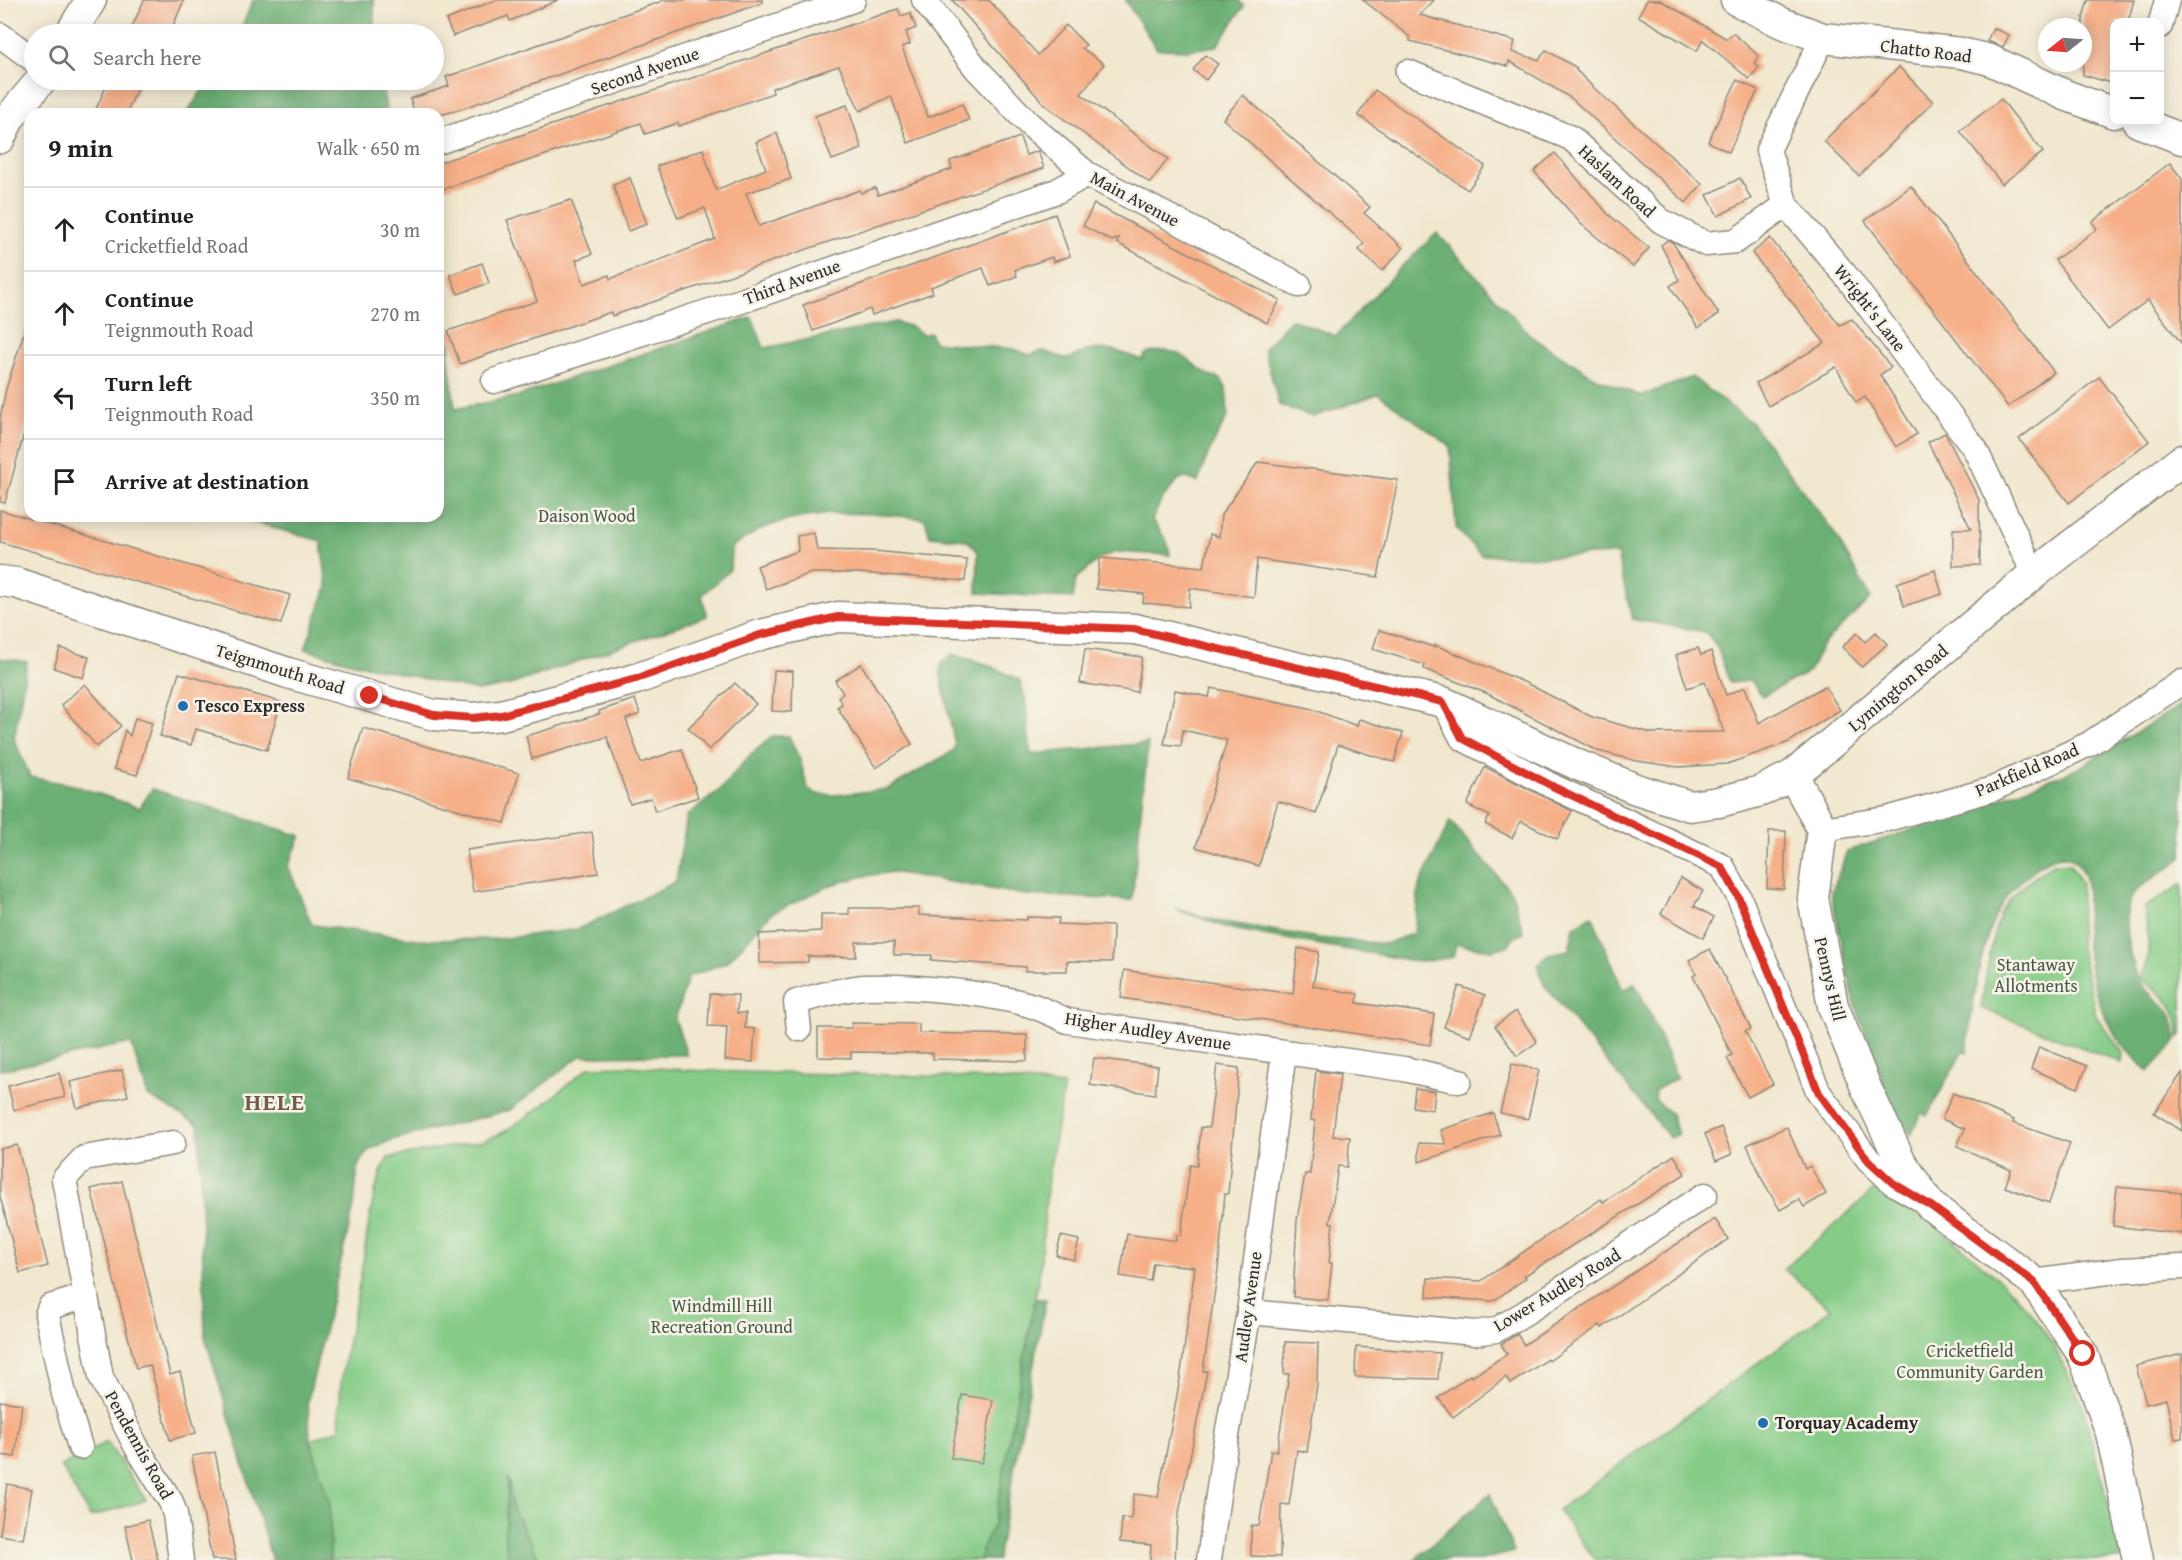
<!DOCTYPE html>
<meta charset="utf-8">
<style>
:root{--surface:#fff;--page:#f6f6f6;--text:#202124;--muted:#757577;--line:#e0e0e0}
body{margin:0;font-family:"Gentium Book Plus",serif;background:var(--page);color:var(--text)}
.controls{position:absolute;right:18px;top:18px;display:grid;overflow:hidden;border-radius:12px;box-shadow:0 3px 15px #0003}
.controls button{width:54px;height:54px;display:grid;place-items:center;padding:0;border:0;border-bottom:2px solid var(--line);background:var(--surface);color:var(--text);font:30px sans-serif}
.compass{position:absolute;left:2038px;top:18px;width:54px;height:54px;border-radius:50%;background:var(--surface);box-shadow:0 3px 15px #0003;rotate:253deg}
.stop{position:absolute;width:18px;height:18px;margin:-14px;border:4px solid #d93025;border-radius:50%;background:#fff}
.stop.end{background:#d93025;border-color:#fff;box-shadow:0 2px 6px #0008}
.list{margin:0;padding:0;list-style:none}
h2{display:flex;justify-content:space-between;align-items:center;height:78px;margin:0;padding:0 24px;font-size:26px}
h2 small{font-size:20px;font-weight:400;color:var(--muted)}
.list li{display:grid;grid-template-columns:39px 1fr auto;gap:18px;align-items:center;box-sizing:border-box;height:84px;padding:0 24px;border-top:2px solid var(--line)}
.list b{display:block;font-size:22px;white-space:nowrap}
.list p{margin:0;font-size:20px;white-space:nowrap;color:var(--muted)}
.list em{font-size:20px;font-style:normal;color:var(--muted)}
.icon{flex:none;width:33px;height:33px;fill:none;stroke:currentColor;stroke-width:2;stroke-linecap:round;stroke-linejoin:round}
.map{position:relative;flex:none;width:2182px;height:1560px;overflow:hidden}
.search{position:absolute;background:var(--surface);box-shadow:0 3px 15px #0003;left:24px;top:24px;width:420px;height:66px;display:flex;align-items:center;gap:15px;box-sizing:border-box;padding:0 21px;border-radius:33px;color:var(--muted);font-size:22px}
.panel{position:absolute;background:var(--surface);box-shadow:0 3px 15px #0003;left:24px;top:108px;width:420px;height:414px;border-radius:18px}
.map>svg:first-child{display:block}
.green{fill:#86cc87;stroke:#587c59;stroke-width:1.5}
.forest{fill:#6cb074;stroke:#4c6e50;stroke-width:1.5}
.building{fill:#f6af87}
.lines{fill:none;stroke-linecap:round;stroke-linejoin:round}
.minor-casing{stroke:#8e8a7d;stroke-width:27}
.tertiary-casing{stroke:#8e8a7d;stroke-width:33}
.minor{stroke:#fff;stroke-width:24}
.tertiary{stroke:#fff;stroke-width:30}
.route{stroke:#d93025;stroke-width:8}
.poi-dot{fill:#1f6fb2;stroke:#f7f3e8;stroke-width:2}
.labels{text-anchor:middle;stroke-width:5;stroke-linejoin:round;paint-order:stroke}
.street-label{font-size:18px;fill:#2b2b2b;stroke:#f7f3e8}
.park-label{font-size:18px;fill:#465b47;stroke:#f7f3e8}
.poi-label{font-size:18px;font-weight:bold;fill:#2b2b2b;stroke:#f7f3e8;text-anchor:start}
.district-label{font-size:24px;font-weight:bold;letter-spacing:1.5px;fill:#72594b;stroke:#f7f3e8}
</style>
<div class="map">
<svg width="2182" height="1560" viewBox="0 0 2182 1560">
<rect width="100%" height="100%" fill="#f7f3e8"/>
<filter id="ink" filterUnits="userSpaceOnUse"><feTurbulence type="fractalNoise" baseFrequency=".0167" numOctaves="2"/><feDisplacementMap in="SourceGraphic" scale="12" xChannelSelector="R" yChannelSelector="G"/><feConvolveMatrix kernelMatrix="1 2 1 2 8 2 1 2 1" color-interpolation-filters="sRGB"/></filter>
<filter id="wash" filterUnits="userSpaceOnUse"><feTurbulence type="fractalNoise" baseFrequency=".008" numOctaves="4" result="noise"/><feDisplacementMap in="SourceGraphic" scale="24" xChannelSelector="R" yChannelSelector="G"/><feGaussianBlur stdDeviation="1.35" result="paint"/><feColorMatrix in="noise" values="0 0 0 0 0 0 0 0 0 0 0 0 0 0 0 0 0 1.4 0 .05"/><feComposite in="paint" operator="in"/></filter>
<g filter="url(#wash)">
<rect width="100%" height="100%" fill="#f1e8cf"/>
<g class="green">
<path d="M2052,864H2070L2081,883L2080,947L2096,1016L2123,1053L2122,1063L1981,1008C1985,984 1992,927 2004,908C2016,889 2035,877 2052,864Z"/>
<path d="M2182,884V1035L2178,1039C2182,1007 2163,995 2140,978L2149,955L2145,907Z"/>
<path d="M628,1066C773,1078 920,1069 1064,1086L1048,1177L1040,1270L994,1525L983,1544L980,1560H540L512,1507L509,1482L505,1536L508,1560H330L310,1440L340,1429C336,1380 352,1327 360,1279C367,1243 370,1189 388,1158L483,1141L504,1132L542,1106L589,1067Z"/>
<polygon points="1881,1184 1904,1206 1925,1216 2002,1282 2031,1312 2054,1346 2082,1404 2123,1560 1595,1560 1558,1510 1831,1309 1784,1269"/>
<polygon points="107,1442 146,1500 90,1517 61,1466"/>
</g>
<g class="forest">
<polygon points="253,0 374,0 374,34 239,34"/>
<polygon points="1125,0 1238,0 1244,6 1217,46 1188,50 1157,49"/>
<polygon points="209,80 381,80 387,114 186,114"/>
<polygon points="1437,233 1532,337 1594,377 1641,396 1692,377 1752,423 1833,531 1871,598 1823,644 1809,672 1762,696 1751,681 1730,683 1717,647 1706,632 1632,619 1617,554 1548,557 1481,555 1456,528 1450,446 1378,394 1313,417 1279,405 1264,349 1291,319 1336,336 1403,265"/>
<path d="M438,285L451,349L448,354L455,409L518,396L752,317L764,348L896,322L912,327L923,335L930,333L934,342L1014,349L1029,355L1043,351L1068,359L1091,349L1113,350L1143,360L1145,354C1191,341 1187,372 1221,379L1226,388L1228,415L1208,454L1198,482L1186,478L1179,479L1162,499L1152,520L1167,541L1170,555L1116,552L1100,558L1076,579L1073,598L977,593L978,552L967,540L930,536L925,519C874,512 818,509 769,526C756,530 744,540 732,546L730,570L702,595L707,616L510,685L478,691L350,662L305,649L327,587L321,541L232,516H438Z"/>
<polygon points="952,654 986,664 1020,680 1025,698 1031,754 1148,743 1132,900 1026,895 892,872 860,877 831,885 772,913 727,962 688,977 675,1019 687,1055 580,1056 510,1110 392,1140 369,1150 358,1165 354,1206 308,1400 310,1440 330,1505 330,1560 272,1560 205,1337 199,1125 148,1096 131,1043 0,1070 0,658 27,662 14,739 30,777 73,785 140,808 152,789 301,836 288,866 312,925 424,940 499,939 578,929 667,886 676,881 687,816 721,789 748,757 773,736 789,736 800,760 808,789 817,794 836,795 888,789 953,751 955,746 940,671 942,662"/>
<path d="M2182,704V858C2170,867 2142,884 2133,894C2118,912 2130,968 2143,986C2166,1015 2173,997 2176,1042L2149,1071C2104,1037 2087,981 2086,927C2086,905 2092,878 2075,861C2058,844 2026,876 2014,888C1981,920 1972,1007 1967,1052L1963,1051L1927,1116L1921,1113L1911,1135L1888,1096L1854,1001L1831,894L1847,851L1944,819L2077,769Z"/>
<polygon points="1450,821 1512,893 1524,933 1513,938 1508,946 1491,950 1456,944 1453,957 1420,962 1286,939 1227,928 1176,909 1218,921 1319,938 1385,944 1414,933 1419,886"/>
<path d="M1592,915L1623,990L1635,984C1652,1014 1663,1047 1677,1078L1654,1091L1656,1101L1671,1114L1678,1134L1670,1138L1544,985L1537,964L1548,954L1569,950L1574,927Z"/>
<polygon points="1035,1299 1046,1299 997,1560 980,1560 983,1544 994,1525"/>
<polygon points="508,1477 512,1507 540,1560 508,1560 505,1536"/>
<polygon points="1490,1494 1514,1552 1481,1560 1414,1560"/>
</g>
<g id="blocks">
<g class="building">
<polygon points="144,0 184,0 172,28 165,25 161,34 129,34"/>
<polygon points="496,0 558,0 510,21 508,16 453,36 446,20"/>
<polygon points="665,0 762,0 762,3 458,110 444,114 415,114 410,99 449,86 446,77"/>
<polygon points="952,0 989,0 1038,55 1066,25 1086,45 1082,48 1104,64 1081,94 1168,159 1150,183 1045,105"/>
<polygon points="1363,0 1434,0 1420,15 1515,41 1512,52 1539,60 1546,50 1577,68 1576,70 1595,89 1702,184 1686,203 1571,98 1509,61 1508,66 1410,41 1410,37"/>
<polygon points="1647,0 1660,0 1727,39 1733,33 1759,56 1754,63 1759,67 1749,79 1703,40 1697,51 1638,16"/>
<polygon points="2088,0 2134,0 2128,22 2115,22 2115,71 2111,83 2083,75 2083,18"/>
<polygon points="898,9 901,16 910,13 916,28 906,32 910,44 902,47 928,117 962,104 969,120 908,143 891,96 860,111 839,66 772,88 773,93 679,126 678,123 645,134 641,123 438,191 438,163"/>
<polygon points="1993,28 2009,35 2003,47 1987,41"/>
<polygon points="1205,55 1218,64 1206,80 1193,70"/>
<polygon points="1899,67 1933,102 1859,176 1824,141"/>
<polygon points="109,80 141,80 126,114 109,114 96,109"/>
<polygon points="1737,80 1758,90 1729,152 1708,142"/>
<polygon points="1375,90 1485,166 1468,190 1358,115"/>
<polygon points="1243,95 1370,207 1364,213 1403,248 1382,271 1359,250 1364,243 1223,119"/>
<polygon points="2001,99 2043,152 2002,184 1960,131"/>
<polygon points="847,105 862,149 832,160 815,116"/>
<polygon points="777,133 791,179 746,193 759,226 860,190 861,193 875,188 878,195 952,169 950,161 1020,137 1026,155 1038,151 1044,168 612,316 611,312 460,364 448,331 537,301 507,220 571,200 592,254 576,260 584,284 609,275 610,279 715,239 705,208 678,218 657,166 703,149 716,190 766,169 756,142"/>
<polygon points="1555,153 1608,214 1649,248 1633,267 1581,224 1534,171"/>
<polygon points="2170,163 2182,179 2182,344 2148,300 2108,330 2055,260 2097,229 2092,222"/>
<polygon points="630,178 647,224 628,231 613,185"/>
<polygon points="1740,178 1751,199 1718,216 1707,195"/>
<polygon points="1911,186 2054,372 2008,407 1865,221"/>
<polygon points="1094,204 1280,300 1267,323 1117,243 1119,238 1112,241 1083,226"/>
<polygon points="1055,214 1070,256 1053,262 1052,257 1015,270 1017,276 990,286 983,268 931,287 933,293 872,315 870,309 813,331 803,305"/>
<polygon points="1770,238 1840,325 1852,319 1891,367 1880,375 1917,434 1896,447 1865,397 1856,403 1836,367 1768,406 1756,383 1825,343 1752,253"/>
<polygon points="1668,240 1673,243 1719,314 1698,328 1670,286 1679,280 1661,245"/>
<polygon points="482,263 489,283 458,294 450,275"/>
<polygon points="26,326 30,326 30,412 5,503 0,502 0,418 6,389"/>
<polygon points="2099,377 2149,441 2069,503 2019,439"/>
<polygon points="1945,433 1979,500 1980,565 1953,566 1953,529 1971,529 1928,442"/>
<polygon points="1258,462 1398,480 1378,577 1257,559 1254,597 1190,588 1189,607 1143,603 1144,594 1096,589 1100,558 1204,567 1210,534 1219,537 1221,515"/>
<polygon points="0,510 290,595 281,624 0,542"/>
<polygon points="814,533 817,550 874,551 967,560 965,581 858,573 811,573 766,589 757,566 798,551 797,536"/>
<polygon points="1935,570 1942,594 1904,606 1897,583"/>
<polygon points="1379,630 1434,647 1435,645 1526,683 1592,717 1651,733 1724,732 1705,682 1687,688 1676,655 1698,648 1701,655 1711,651 1726,695 1745,687 1759,723 1825,686 1840,710 1789,742 1727,764 1678,767 1637,761 1598,751 1486,693 1424,669 1425,665 1373,649"/>
<polygon points="1876,632 1887,644 1862,667 1842,647 1857,633 1865,642"/>
<polygon points="60,648 89,657 83,678 54,668"/>
<polygon points="1085,649 1142,657 1137,692 1080,683"/>
<polygon points="861,664 912,744 876,768 837,707 842,704 838,697 843,693 835,681"/>
<polygon points="774,670 793,671 792,712 772,711"/>
<polygon points="179,673 281,702 267,750 196,729 191,745 160,736"/>
<polygon points="735,683 756,704 709,750 688,728"/>
<polygon points="85,684 121,726 97,747 61,705"/>
<polygon points="1211,688 1309,708 1357,726 1359,719 1403,733 1394,762 1338,745 1316,814 1278,801 1259,866 1196,847 1227,740 1183,730 1181,746 1164,744 1175,690 1209,697"/>
<polygon points="635,699 640,714 626,719 641,763 682,749 698,797 655,811 651,798 630,804 607,737 532,759 526,736 600,714 599,711"/>
<polygon points="135,718 152,723 137,775 114,769 125,730 130,736"/>
<polygon points="363,728 519,773 505,823 348,778"/>
<polygon points="1485,767 1572,811 1557,839 1521,821 1512,838 1485,824 1490,816 1467,805"/>
<polygon points="1769,831 1786,831 1784,889 1767,888"/>
<polygon points="592,832 598,873 473,892 467,850"/>
<polygon points="1681,878 1703,891 1694,906 1714,917 1703,938 1661,914"/>
<polygon points="849,908 919,908 919,915 1027,920 1027,917 1059,918 1058,924 1113,926 1112,962 1067,961 1067,971 1025,971 1026,967 931,960 932,955 894,955 894,942 856,942 856,957 808,956 808,962 760,963 759,934 821,931 821,914 849,914"/>
<polygon points="1298,948 1319,952 1313,986 1358,994 1357,1003 1434,1014 1430,1045 1121,998 1124,970 1293,994"/>
<polygon points="1710,949 1751,1029 1745,1031 1773,1084 1748,1097 1727,1058 1732,1055 1693,976 1696,974 1689,960"/>
<polygon points="1459,986 1485,995 1470,1036 1444,1027"/>
<polygon points="710,994 738,995 737,1013 746,1013 745,1028 755,1029 753,1062 725,1060 727,1027 708,1026"/>
<polygon points="1516,1011 1537,1042 1517,1056 1495,1026"/>
<polygon points="852,1023 919,1024 919,1033 1027,1035 1027,1061 933,1059 933,1053 851,1052 851,1058 818,1057 818,1028 852,1028"/>
<polygon points="2039,1047 2087,1066 2078,1088 2031,1069"/>
<polygon points="1094,1058 1158,1066 1155,1094 1090,1085"/>
<polygon points="1512,1064 1539,1070 1528,1119 1500,1113"/>
<polygon points="1217,1065 1239,1068 1228,1194 1225,1194 1218,1269 1203,1371 1207,1371 1177,1523 1175,1560 1150,1560 1151,1545 1120,1542 1122,1518 1131,1519 1134,1494 1158,1497 1180,1379 1195,1267 1153,1263 1150,1281 1120,1276 1127,1234 1176,1241 1176,1235 1181,1235 1190,1165 1197,1166 1201,1127 1209,1128"/>
<polygon points="122,1070 128,1096 77,1108 70,1082"/>
<polygon points="1316,1071 1340,1074 1333,1136 1350,1137 1347,1167 1338,1166 1330,1223 1333,1223 1329,1263 1332,1263 1328,1300 1293,1297 1297,1220 1305,1174 1310,1174 1315,1121 1311,1120"/>
<polygon points="59,1073 65,1097 14,1110 8,1086"/>
<polygon points="2182,1073 2182,1131 2154,1113"/>
<polygon points="1415,1088 1435,1091 1433,1110 1413,1107"/>
<polygon points="1953,1093 2014,1120 2013,1123 2070,1143 2049,1203 2005,1187 2011,1170 1957,1146 1965,1129 1942,1119"/>
<polygon points="1493,1113 1500,1135 1419,1162 1419,1143 1446,1144 1441,1130"/>
<polygon points="1721,1127 1732,1154 1716,1161 1705,1134"/>
<polygon points="1787,1127 1805,1169 1810,1166 1826,1194 1804,1207 1799,1199 1780,1210 1763,1181 1747,1145"/>
<polygon points="17,1145 48,1266 20,1273 0,1196 0,1149"/>
<polygon points="1674,1155 1685,1174 1524,1276 1526,1278 1493,1301 1427,1297 1428,1278 1481,1281 1601,1199 1603,1202"/>
<polygon points="122,1181 170,1375 180,1372 196,1433 170,1440 150,1365 136,1368 91,1189"/>
<polygon points="2117,1187 2182,1193 2182,1234 2113,1226"/>
<polygon points="1715,1219 1728,1239 1602,1328 1600,1325 1549,1361 1548,1359 1510,1384 1506,1377 1453,1417 1438,1398 1470,1375 1472,1377 1507,1354 1501,1344 1503,1343 1517,1334 1524,1345"/>
<polygon points="1061,1236 1079,1240 1074,1260 1056,1255"/>
<polygon points="1285,1342 1318,1343 1317,1385 1307,1452 1297,1450 1289,1505 1281,1504 1280,1557 1251,1556 1251,1526 1259,1526 1271,1450 1277,1451 1289,1374 1284,1374"/>
<polygon points="1356,1347 1440,1353 1438,1379 1355,1377"/>
<polygon points="2182,1354 2182,1438 2175,1439 2166,1399 2146,1404 2136,1366"/>
<polygon points="962,1395 993,1400 982,1463 951,1458"/>
<polygon points="0,1401 22,1404 15,1457 0,1455"/>
<polygon points="215,1452 227,1512 236,1560 212,1560 192,1456"/>
<polygon points="7,1484 32,1489 23,1539 0,1535"/>
<polygon points="148,1520 158,1560 133,1560 125,1526"/>
</g>
</g>
</g>
<g filter="url(#ink)">
<use href="#blocks" fill-opacity="0" stroke="#8e8a7d" stroke-width="1.5"/>
<g class="lines">
<defs>
<g id="minor">
<polyline points="924,0 976,68 1028,123 1087,174 1299,285"/>
<polyline points="2160,26 2167,0"/>
<polyline points="0,35 34,60"/>
<polyline points="1823,38 1768,150 1786,205 1847,277 1975,449 2034,574"/>
<polyline points="1408,72 1571,138 1661,221 1706,244 1736,241 1786,205"/>
<polyline points="438,142 853,0"/>
<polyline points="494,381 744,300 994,213 1057,191 1087,174"/>
<polyline points="1443,702 1462,738 1554,787 1722,866 1738,895 1819,1093 1868,1159 1893,1183 1929,1204"/>
<polyline points="1822,829 1887,819 1993,789 2089,744 2182,682"/>
<path d="M799,1029L796,1002C819,996 841,989 864,987C911,985 984,992 1030,1005C1043,1009 1056,1016 1068,1021L1404,1069L1459,1081"/>
<polyline points="173,1143 84,1158 64,1179 101,1377 136,1446 171,1502 175,1514 181,1560"/>
<polyline points="2034,1282 2122,1270 2182,1267"/>
<polyline points="1249,1312 1475,1333 1496,1330 1528,1311 1705,1195"/>
<polyline points="80,1447 64,1394 47,1315 50,1307 86,1296"/>
<polyline points="1209,1560 1224,1452 1249,1312 1284,1053"/>
</g>
<g id="tertiary">
<polyline points="1736,0 1782,23 1823,38 1961,53 1990,60 2065,95 2114,113"/>
<polyline points="70,34 91,0"/>
<polyline points="2138,122 2182,139"/>
<polyline points="0,138 10,117 41,80"/>
<polyline points="0,581 16,583 288,673 434,715 473,718 501,715 636,679 760,635 838,617 1135,629 1443,702 1578,765 1636,789 1690,806 1719,802 1761,791 1793,775 2034,574 2182,460"/>
<polyline points="1793,775 1822,829 1813,898 1833,1006 1867,1090 1901,1162 1931,1206 2034,1282 2083,1355 2111,1433 2138,1560"/>
</g>
</defs>
<use href="#minor" class="minor-casing"/>
<use href="#tertiary" class="tertiary-casing"/>
<use href="#minor" class="minor"/>
<use href="#tertiary" class="tertiary"/>
</g>
</g>
<g class="lines" filter="url(#ink)">
<polyline class="route" points="370,696 434,715 473,718 501,715 636,679 760,635 838,617 1134,629 1443,702 1462,738 1554,787 1722,867 1738,896 1819,1093 1868,1160 1893,1183 1931,1206 2034,1282 2083,1354"/>
</g>
<g class="poi-dot">
<circle cx="183" cy="706" r="6"/>
<circle cx="1763" cy="1423" r="6"/>
</g>
<g class="labels">
<g class="street-label">
<text transform="translate(1926 51) rotate(7)" y="6">Chatto Road</text>
<text transform="translate(645 71) rotate(-19)" y="6">Second Avenue</text>
<text transform="translate(1617 181) rotate(43)" y="6">Haslam Road</text>
<text transform="translate(1135 199) rotate(28)" y="6">Main Avenue</text>
<text transform="translate(792 282) rotate(-20)" y="6">Third Avenue</text>
<text transform="translate(1870 308) rotate(52)" y="6">Wright's Lane</text>
<text transform="translate(280 669) rotate(17)" y="6">Teignmouth Road</text>
<text transform="translate(1898 688) rotate(-40)" y="6">Lymington Road</text>
<text transform="translate(2027 770) rotate(-23)" y="6">Parkfield Road</text>
<text transform="translate(1830 979) rotate(77)" y="6">Pennys Hill</text>
<text transform="translate(1148 1031) rotate(9)" y="6">Higher Audley Avenue</text>
<text transform="translate(1557 1290) rotate(-31)" y="6">Lower Audley Road</text>
<text transform="translate(1248 1307) rotate(-82)" y="6">Audley Avenue</text>
<text transform="translate(139 1445) rotate(61)" y="6">Pendennis Road</text>
</g>
<g class="park-label">
<text x="587" y="522">Daison Wood</text>
<text x="2036" y="971">Stantaway<tspan x="2036" dy="21">Allotments</tspan></text>
<text x="722" y="1312">Windmill Hill<tspan x="722" dy="21">Recreation Ground</tspan></text>
<text x="1970" y="1357">Cricketfield<tspan x="1970" dy="21">Community Garden</tspan></text>
</g>
<g class="poi-label">
<text x="195" y="712">Tesco Express</text>
<text x="1775" y="1429">Torquay Academy</text>
</g>
<g class="district-label">
<text x="275" y="1110">HELE</text>
</g>
</g>
</svg>
<div class="controls">
<button>+</button>
<button>−</button>
</div>
<svg class="compass" viewBox="-18 -18 36 36"><path d="M0-13l5 13h-10z" fill="#e53935"/><path d="M0 13l5-13h-10z" fill="#757577"/></svg>
<div class="stop" style="left:2083px;top:1354px"></div>
<div class="stop end" style="left:370px;top:696px"></div>
<div class="search"><svg class="icon" aria-label="search" viewBox="0 0 24 24"><circle cx="10" cy="10" r="6"/><path d="M15 15l6 6"/></svg>Search here</div>
<section class="panel">
<h2>9 min<small>Walk · 650 m</small></h2>
<ul class="list">
<li><svg class="icon" aria-label="ahead" viewBox="0 0 24 24"><path d="M12 20V5M6 11l6-6 6 6"/></svg><div><b>Continue</b><p>Cricketfield Road</p></div><em>30 m</em></li>
<li><svg class="icon" aria-label="ahead" viewBox="0 0 24 24"><path d="M12 20V5M6 11l6-6 6 6"/></svg><div><b>Continue</b><p>Teignmouth Road</p></div><em>270 m</em></li>
<li><svg class="icon" aria-label="left" viewBox="0 0 24 24"><path d="M17 20v-9H6M10 6l-5 5 5 5"/></svg><div><b>Turn left</b><p>Teignmouth Road</p></div><em>350 m</em></li>
<li><svg class="icon" aria-label="arrive" viewBox="0 0 24 24"><path d="M6 21V4h12l-3 4 3 4H6"/></svg><div><b>Arrive at destination</b></div></li>
</ul>
</section>
</div>
